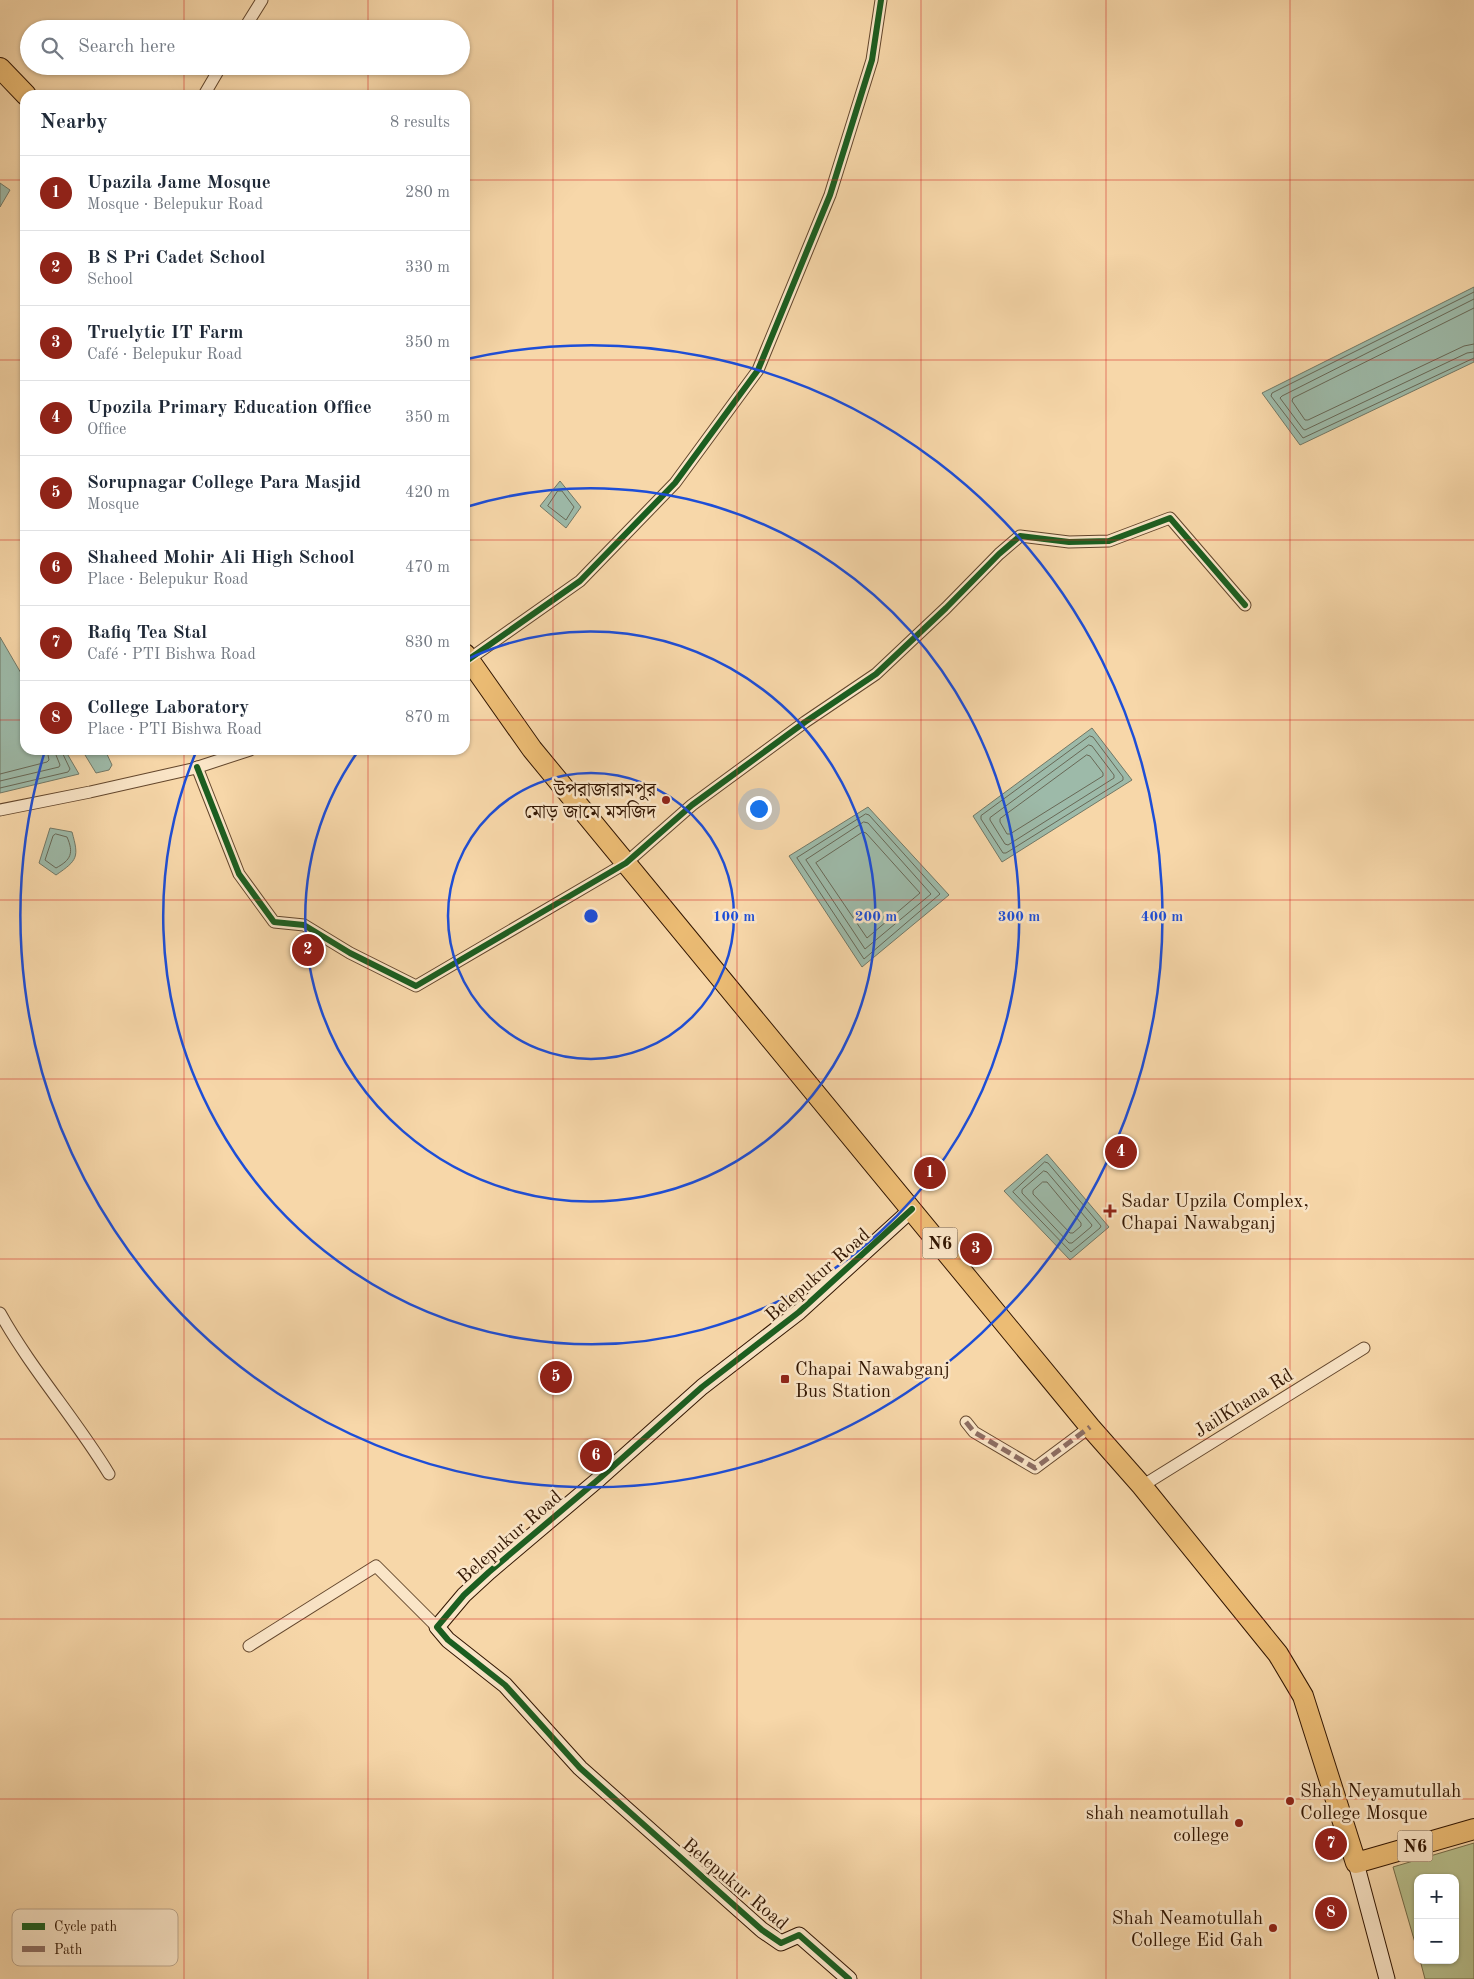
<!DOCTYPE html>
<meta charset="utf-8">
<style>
:root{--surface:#fff;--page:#f2f2f3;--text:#1f2937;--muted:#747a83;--line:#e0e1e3;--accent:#8f2418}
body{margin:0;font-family:"Old Standard TT","Noto Serif Bengali",serif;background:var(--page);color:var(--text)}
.controls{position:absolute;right:15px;bottom:15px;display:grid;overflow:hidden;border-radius:10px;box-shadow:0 1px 4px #0004}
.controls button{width:45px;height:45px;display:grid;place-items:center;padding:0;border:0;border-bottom:1px solid var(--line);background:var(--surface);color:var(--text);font:25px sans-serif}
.you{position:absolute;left:758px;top:808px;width:18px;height:18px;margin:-12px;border:4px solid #fff;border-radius:50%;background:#1a73e8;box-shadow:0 0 0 8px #1a73e833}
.badge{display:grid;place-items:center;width:32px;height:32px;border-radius:50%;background:var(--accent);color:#fff;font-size:16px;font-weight:700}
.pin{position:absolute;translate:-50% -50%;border:2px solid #fff;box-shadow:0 1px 5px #0006}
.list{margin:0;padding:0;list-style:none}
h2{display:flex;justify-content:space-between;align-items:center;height:65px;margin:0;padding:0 20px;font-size:21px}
h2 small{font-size:16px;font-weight:400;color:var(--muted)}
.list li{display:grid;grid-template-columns:32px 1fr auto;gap:15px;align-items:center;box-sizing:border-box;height:75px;padding:0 20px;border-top:1px solid var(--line)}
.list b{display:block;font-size:19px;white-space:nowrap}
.list p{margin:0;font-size:16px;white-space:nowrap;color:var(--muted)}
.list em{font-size:16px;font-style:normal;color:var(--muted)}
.icon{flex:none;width:28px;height:28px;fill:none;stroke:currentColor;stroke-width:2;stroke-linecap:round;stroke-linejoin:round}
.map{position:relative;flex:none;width:1474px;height:1979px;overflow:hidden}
.search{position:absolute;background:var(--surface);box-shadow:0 1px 4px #0004;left:20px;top:20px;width:450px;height:55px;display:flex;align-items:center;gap:12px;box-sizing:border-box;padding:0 18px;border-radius:28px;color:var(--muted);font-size:19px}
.panel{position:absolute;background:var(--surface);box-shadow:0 1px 4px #0004;left:20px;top:90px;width:450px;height:665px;border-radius:15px}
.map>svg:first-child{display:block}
.green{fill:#b7bf8c;stroke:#746a47}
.water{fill:#9dbaa9;stroke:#727866}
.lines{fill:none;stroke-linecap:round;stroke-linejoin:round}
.shore{stroke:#686856;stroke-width:1}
.street-casing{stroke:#63462c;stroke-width:13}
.secondary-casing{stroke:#321602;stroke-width:17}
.highway-casing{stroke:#321602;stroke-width:22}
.street{stroke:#fae5c7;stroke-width:11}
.secondary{stroke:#fae5c7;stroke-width:15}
.highway{stroke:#ecbc74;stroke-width:20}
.quiet{stroke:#8d6e63;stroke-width:5;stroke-dasharray:10 5;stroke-linecap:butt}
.cycleway-casing{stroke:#fae5c7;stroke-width:9}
.cycleway{stroke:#1b5e20;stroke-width:6}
.grid{fill:none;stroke:#d62828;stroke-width:1;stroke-opacity:0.55}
.ring{fill:none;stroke:#1d4ed8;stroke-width:2.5}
.poi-dot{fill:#8f2418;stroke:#fae5c7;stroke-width:2}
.labels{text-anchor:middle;stroke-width:5;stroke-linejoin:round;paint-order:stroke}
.shield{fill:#fae5c7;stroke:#6e543d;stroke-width:1}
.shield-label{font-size:18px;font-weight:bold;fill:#321602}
.poi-label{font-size:19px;fill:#321602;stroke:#fae5c7;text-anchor:end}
.street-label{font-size:19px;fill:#321602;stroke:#fae5c7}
.key{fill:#fae5c7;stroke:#bea78c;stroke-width:1}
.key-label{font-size:14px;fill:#321602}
.centre{fill:#1d4ed8;stroke:#fae5c7;stroke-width:2.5}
.ring-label{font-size:15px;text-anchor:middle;font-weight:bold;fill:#1d4ed8;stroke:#fae5c7;stroke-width:5;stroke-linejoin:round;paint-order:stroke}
</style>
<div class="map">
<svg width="1474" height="1979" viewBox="0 0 1474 1979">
<rect width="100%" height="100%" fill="#f7d7a9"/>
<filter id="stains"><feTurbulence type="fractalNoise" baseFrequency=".004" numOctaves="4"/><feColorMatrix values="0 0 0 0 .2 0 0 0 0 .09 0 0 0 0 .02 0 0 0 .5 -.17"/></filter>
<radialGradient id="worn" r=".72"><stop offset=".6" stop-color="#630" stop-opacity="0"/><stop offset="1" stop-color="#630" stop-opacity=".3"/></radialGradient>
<polygon class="green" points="1474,1843 1474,1979 1425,1979 1420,1960 1455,1960 1455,1878 1418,1878 1418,1953 1393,1867"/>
<g class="water">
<polygon points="0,183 10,190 0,207"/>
<polygon points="1474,287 1474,362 1300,445 1262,393"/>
<polygon points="560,481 581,507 566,528 540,506"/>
<polygon points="0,637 25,680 25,750 65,750 79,774 0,793"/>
<polygon points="1092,728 1132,780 1002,862 973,816"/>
<polygon points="82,750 105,750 112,765 109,770 96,773"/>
<polygon points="868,807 949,895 862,967 789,856"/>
<path d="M50,828L72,832C79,857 78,860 56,875L39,863Z"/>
<polygon points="1047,1154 1109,1227 1070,1260 1004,1191"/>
</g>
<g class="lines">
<g class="shore">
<polyline points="1474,292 1272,393 1271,396 1303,438 1474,358"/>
<polyline points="1474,299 1282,396 1280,398 1303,429 1305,430 1467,353 1474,352"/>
<polyline points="1474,308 1293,398 1292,401 1305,420 1308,420 1464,346 1474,344"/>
<polygon points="558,491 562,491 574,507 566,520 548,506"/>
<polygon points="1090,736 1093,737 1123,777 1123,780 1006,853 1003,853 981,819 981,816"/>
<polygon points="1089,745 1092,746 1114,775 1114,778 1008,845 1005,844 990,820 990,818"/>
<polygon points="1087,755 1090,756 1103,773 1103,776 1010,834 1007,834 1000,822 1000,819"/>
<polyline points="0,774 47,762 49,760 47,750"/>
<polyline points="0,781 59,767 60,765 54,750"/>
<polyline points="0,788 68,772 70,769 61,750"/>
<polygon points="866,814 869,815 940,894 864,959 797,858"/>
<polygon points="864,822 868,823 931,894 865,949 806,860"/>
<polygon points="863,832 866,833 920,893 867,938 816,863"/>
<path d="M56,834L67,837C74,853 71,860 56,868L45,860L53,836Z"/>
<polygon points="1045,1162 1048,1163 1101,1226 1100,1228 1071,1252 1013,1192"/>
<polygon points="1044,1171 1047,1172 1092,1225 1091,1227 1072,1243 1069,1243 1022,1193 1022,1190"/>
<polygon points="1043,1182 1047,1182 1081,1223 1081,1226 1073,1233 1070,1233 1033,1194 1033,1191"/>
</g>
<defs>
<g id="street">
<polyline points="244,29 262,0"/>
<polyline points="204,95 221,66"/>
<polyline points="465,662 580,581 675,483 758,370 830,195 872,60 881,0"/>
<polyline points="197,767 239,874 274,922 304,925 350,953 416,986 626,863 692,805 805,722 876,674 946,608 999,554 1020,536 1069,542 1109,541 1170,518 1245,605"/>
<polyline points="0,810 90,792 192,769 250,750"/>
<path d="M0,1313C31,1369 75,1418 109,1474"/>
<polyline points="966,1422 974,1432 1035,1468 1090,1427"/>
<polyline points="1142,1486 1364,1348"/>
<polyline points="249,1646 376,1566 437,1627"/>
</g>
<g id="secondary">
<polyline points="1356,1863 1387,1979"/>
<polyline points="849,1979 799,1935 781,1943 762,1930 580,1768 505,1685 448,1640 437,1627 464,1595 489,1572 600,1478 702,1387 799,1312 912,1209"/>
</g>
<g id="highway">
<polyline points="0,68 26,95"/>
<polyline points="465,654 532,749 1090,1427 1142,1486 1278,1654 1303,1696 1356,1863 1474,1829"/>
</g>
</defs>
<use href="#street" class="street-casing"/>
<use href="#secondary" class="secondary-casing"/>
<use href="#highway" class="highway-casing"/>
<use href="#street" class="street"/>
<use href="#secondary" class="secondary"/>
<use href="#highway" class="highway"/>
<polyline class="quiet" points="966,1422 974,1432 1035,1468 1090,1427"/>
<defs>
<g id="cycleway">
<polyline points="465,662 580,581 675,483 758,370 830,195 872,60 881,0"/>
<polyline points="197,767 239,874 274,922 304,925 350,953 416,986 626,863 692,805 805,722 876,674 946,608 999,554 1020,536 1069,542 1109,541 1170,518 1245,605"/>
<polyline points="849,1979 799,1935 781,1943 762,1930 580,1768 505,1685 448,1640 437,1627 464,1595 489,1572 600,1478 702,1387 799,1312 912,1209"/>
</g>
</defs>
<use href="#cycleway" class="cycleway-casing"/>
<use href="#cycleway" class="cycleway"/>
</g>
<path class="grid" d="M184,0V29M368,0V29M553,0V1979M737,0V1979M921,0V1979M1106,0V1979M1290,0V1979M184,66V95M368,66V95M0,180H25M465,180H1474M0,360H25M465,360H1474M0,540H25M465,540H1474M0,720H25M465,720H1474M184,750V1979M368,750V1979M0,900H1474M0,1079H1474M0,1259H1474M0,1439H1474M0,1619H1474M0,1799H1474"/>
<g class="ring">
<circle cx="591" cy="916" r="143"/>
<path d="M466 660A285 285 0 1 1 359 750"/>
<path d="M466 507A428 428 0 1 1 196 752"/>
<path d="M467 359A571 571 0 1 1 44 754"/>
</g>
<g class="poi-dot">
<circle cx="666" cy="800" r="5"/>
<path d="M1107.5 1203.5h5v5h5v5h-5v5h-5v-5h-5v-5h5z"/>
<rect x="780" y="1374" width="10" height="10" rx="2.5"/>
<circle cx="1290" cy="1801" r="5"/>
<circle cx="1239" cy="1823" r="5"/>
<circle cx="1273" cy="1928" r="5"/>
</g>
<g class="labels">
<g class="shield">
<rect x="922.5" y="1227.5" width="35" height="31" rx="4"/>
<rect x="1397.5" y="1830.5" width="35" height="31" rx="4"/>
</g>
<g class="shield-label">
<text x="940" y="1249">N6</text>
<text x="1415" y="1852">N6</text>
</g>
<g class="poi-label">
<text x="656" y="796">উপরাজারামপুর<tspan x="656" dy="22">মোড় জামে মসজিদ</tspan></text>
<text x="1121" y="1207" text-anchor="start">Sadar Upzila Complex,<tspan x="1121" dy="22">Chapai Nawabganj</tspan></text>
<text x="795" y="1375" text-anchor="start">Chapai Nawabganj<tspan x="795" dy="22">Bus Station</tspan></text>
<text x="1300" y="1797" text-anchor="start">Shah Neyamutullah<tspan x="1300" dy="22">College Mosque</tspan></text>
<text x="1229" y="1819">shah neamotullah<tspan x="1229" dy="22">college</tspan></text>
<text x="1263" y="1924">Shah Neamotullah<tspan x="1263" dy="22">College Eid Gah</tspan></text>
</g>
<g class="street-label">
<text transform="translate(817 1274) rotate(-41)" y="7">Belepukur Road</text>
<text transform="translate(1243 1402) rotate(-32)" y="7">JailKhana Rd</text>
<text transform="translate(509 1536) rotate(-41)" y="7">Belepukur Road</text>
<text transform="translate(736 1883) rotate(40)" y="7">Belepukur Road</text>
</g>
</g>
<rect x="12" y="1909" width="166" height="57" rx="8" class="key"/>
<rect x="22" y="1923" width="23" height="7" fill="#1b5e20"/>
<rect x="22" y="1946" width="23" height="6" fill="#8d6e63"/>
<g class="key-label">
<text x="54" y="1931">Cycle path</text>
<text x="54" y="1954">Path</text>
</g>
<circle cx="591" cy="916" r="8" class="centre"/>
<g class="ring-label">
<text x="734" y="921">100 m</text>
<text x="876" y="921">200 m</text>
<text x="1019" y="921">300 m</text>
<text x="1162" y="921">400 m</text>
</g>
<rect width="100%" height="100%" filter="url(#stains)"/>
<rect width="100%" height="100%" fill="url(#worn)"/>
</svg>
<div class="controls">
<button>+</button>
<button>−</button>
</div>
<div class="you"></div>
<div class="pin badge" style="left:930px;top:1173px">1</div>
<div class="pin badge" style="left:308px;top:950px">2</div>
<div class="pin badge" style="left:976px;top:1249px">3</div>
<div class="pin badge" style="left:1121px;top:1152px">4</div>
<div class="pin badge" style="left:556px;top:1377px">5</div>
<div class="pin badge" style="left:596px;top:1456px">6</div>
<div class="pin badge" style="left:1331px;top:1844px">7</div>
<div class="pin badge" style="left:1331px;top:1913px">8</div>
<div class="search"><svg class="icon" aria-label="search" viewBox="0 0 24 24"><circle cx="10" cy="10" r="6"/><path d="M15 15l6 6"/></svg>Search here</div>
<section class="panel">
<h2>Nearby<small>8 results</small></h2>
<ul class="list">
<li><span class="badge">1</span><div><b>Upazila Jame Mosque</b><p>Mosque · Belepukur Road</p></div><em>280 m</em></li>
<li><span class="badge">2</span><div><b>B S Pri Cadet School</b><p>School</p></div><em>330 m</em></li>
<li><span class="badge">3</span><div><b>Truelytic IT Farm</b><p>Café · Belepukur Road</p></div><em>350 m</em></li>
<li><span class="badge">4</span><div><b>Upozila Primary Education Office</b><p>Office</p></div><em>350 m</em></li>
<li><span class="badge">5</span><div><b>Sorupnagar College Para Masjid</b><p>Mosque</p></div><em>420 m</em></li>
<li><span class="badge">6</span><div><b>Shaheed Mohir Ali High School</b><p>Place · Belepukur Road</p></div><em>470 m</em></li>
<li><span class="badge">7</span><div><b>Rafiq Tea Stal</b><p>Café · PTI Bishwa Road</p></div><em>830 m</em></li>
<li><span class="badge">8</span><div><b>College Laboratory</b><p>Place · PTI Bishwa Road</p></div><em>870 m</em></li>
</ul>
</section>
</div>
